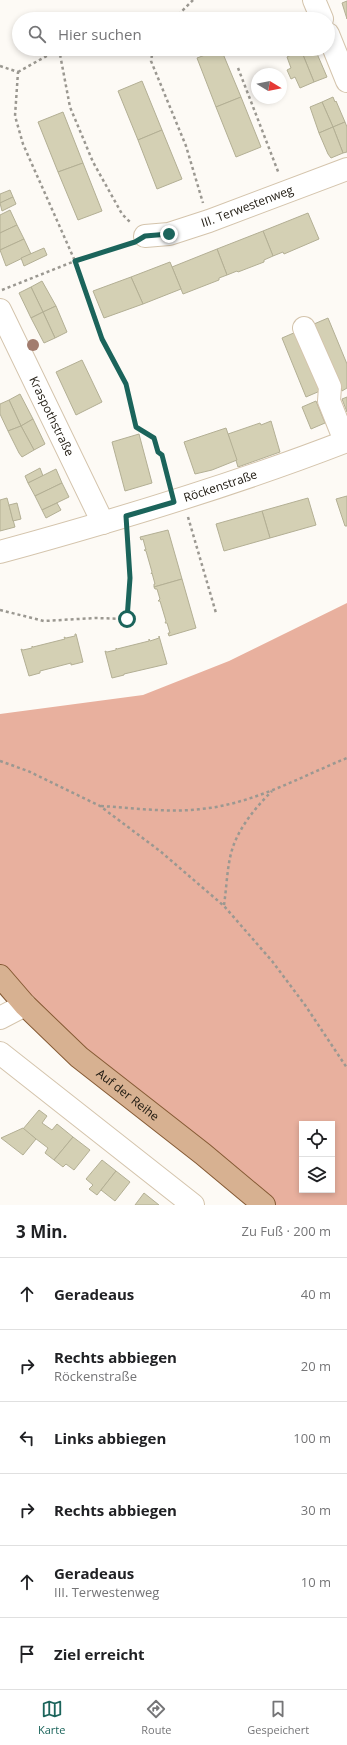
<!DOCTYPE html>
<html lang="de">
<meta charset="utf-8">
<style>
:root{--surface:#fff;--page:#f6f6f6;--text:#202124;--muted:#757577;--line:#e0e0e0;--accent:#1b645b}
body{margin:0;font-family:"Open Sans",sans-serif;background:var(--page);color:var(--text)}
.controls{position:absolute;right:12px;bottom:12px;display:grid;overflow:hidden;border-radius:0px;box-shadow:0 2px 6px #0003}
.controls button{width:36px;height:36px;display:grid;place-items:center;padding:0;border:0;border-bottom:1px solid var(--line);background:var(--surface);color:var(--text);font:20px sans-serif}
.compass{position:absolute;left:251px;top:68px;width:36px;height:36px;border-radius:50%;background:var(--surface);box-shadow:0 2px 6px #0003;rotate:100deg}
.stop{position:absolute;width:12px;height:12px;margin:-9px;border:3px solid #1b645b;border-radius:50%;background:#fff}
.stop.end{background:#1b645b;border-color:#fff;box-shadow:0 1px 4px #0008}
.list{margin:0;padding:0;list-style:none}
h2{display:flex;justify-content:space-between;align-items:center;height:52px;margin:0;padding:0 16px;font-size:17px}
h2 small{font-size:13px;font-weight:400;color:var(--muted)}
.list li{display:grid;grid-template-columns:26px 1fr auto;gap:12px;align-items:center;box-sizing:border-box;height:72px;padding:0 16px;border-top:1px solid var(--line)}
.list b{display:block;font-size:15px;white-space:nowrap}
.list p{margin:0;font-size:13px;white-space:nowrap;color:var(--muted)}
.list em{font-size:13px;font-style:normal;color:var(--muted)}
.icon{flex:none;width:22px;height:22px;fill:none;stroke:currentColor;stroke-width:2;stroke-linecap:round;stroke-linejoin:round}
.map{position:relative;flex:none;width:347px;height:1205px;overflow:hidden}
.search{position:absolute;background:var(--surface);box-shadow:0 2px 6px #0003;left:12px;right:12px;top:12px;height:44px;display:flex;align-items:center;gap:10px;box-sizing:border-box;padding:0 14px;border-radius:22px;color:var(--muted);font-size:15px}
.sheet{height:484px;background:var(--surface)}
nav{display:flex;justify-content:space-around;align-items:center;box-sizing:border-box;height:56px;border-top:1px solid var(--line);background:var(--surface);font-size:11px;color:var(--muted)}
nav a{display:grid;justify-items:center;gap:2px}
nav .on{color:var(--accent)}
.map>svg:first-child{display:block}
.forest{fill:#e8b09e;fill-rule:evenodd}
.building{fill:#d4d0b4;stroke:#b3af94}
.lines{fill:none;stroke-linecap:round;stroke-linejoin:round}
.minor-casing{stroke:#d4c4ac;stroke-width:24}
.major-casing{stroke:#855a34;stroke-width:24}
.path{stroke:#9b9891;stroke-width:2.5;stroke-dasharray:3 3;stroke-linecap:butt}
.minor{stroke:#fff;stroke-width:22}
.major{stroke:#d7b191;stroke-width:22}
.tree{fill:#a27c6e}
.route{stroke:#1b645b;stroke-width:5}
.labels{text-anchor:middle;stroke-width:3;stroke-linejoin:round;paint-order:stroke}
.street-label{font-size:12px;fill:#1d180f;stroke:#fdfaf5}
</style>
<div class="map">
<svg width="347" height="1205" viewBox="0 0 347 1205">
<rect width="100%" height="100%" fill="#fdfaf5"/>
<path class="forest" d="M347,603V1205H269L206,1153L0,975V714L143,695L229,661ZM302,1124H332V1190H302Z"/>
<g class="building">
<polygon points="347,1 347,19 342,3"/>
<polygon points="221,49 241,97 216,107 197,58"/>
<polygon points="284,49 300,49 301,50 287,56"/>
<polygon points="304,49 315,49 327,77 314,82 301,50"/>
<polygon points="301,50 314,82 300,88 295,77 291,79 287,70 291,68 287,57"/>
<polygon points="142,81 162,130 138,140 118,91"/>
<polygon points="241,97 261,147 236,157 216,107"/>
<polygon points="333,97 335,102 336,101 345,122 333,127 322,102"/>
<polygon points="322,102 333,127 319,133 310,107"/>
<polygon points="63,112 83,163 58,172 38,122"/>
<polygon points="345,122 347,127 347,152 343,153 333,127"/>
<polygon points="333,127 343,153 331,158 328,154 319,133"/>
<polygon points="162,130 182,179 157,189 138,140"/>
<polygon points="83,163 102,211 78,220 58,172"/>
<polygon points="10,190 13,197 0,203 0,194"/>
<polygon points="13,197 16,204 2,211 0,203"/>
<polygon points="10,210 17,225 0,233 0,215"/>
<polygon points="308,213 319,239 284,254 283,252 273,256 263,231"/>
<polygon points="17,225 24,239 0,250 0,233"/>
<polygon points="263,231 273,256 264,260 264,262 238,272 237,271 227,275 217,249"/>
<polygon points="24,239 31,254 6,266 0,250"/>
<polygon points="44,248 47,255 24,266 21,258"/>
<polygon points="217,249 227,275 219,278 219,280 183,294 172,267"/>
<polygon points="170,262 181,289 143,304 131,277"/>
<polygon points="131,277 143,304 104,318 93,291"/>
<polygon points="42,281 56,306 43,312 31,287"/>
<polygon points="31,287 43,312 31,318 19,293"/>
<polygon points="56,306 67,332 55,338 43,312"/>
<polygon points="43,312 55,338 44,343 31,318"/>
<polygon points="328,318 347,364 347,388 342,391 314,324"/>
<polygon points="296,332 320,391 306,397 282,338"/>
<polygon points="82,360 102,402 76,415 56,372"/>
<polygon points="20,394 33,419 21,426 9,400"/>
<polygon points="347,397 347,412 342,399"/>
<polygon points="9,400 21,426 8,431 0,414 0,404"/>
<polygon points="316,401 325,423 311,429 302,407"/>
<polygon points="33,419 45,444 34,450 21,426"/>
<polygon points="271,421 280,452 238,467 228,434 260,423 261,425"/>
<polygon points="21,426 34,450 22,457 19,453 8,431"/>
<polygon points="226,428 237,460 212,470 195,474 184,442"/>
<polygon points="139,434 152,483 125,491 112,442"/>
<polygon points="40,468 43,476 28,483 25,476"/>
<polygon points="56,469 62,483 35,496 28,483"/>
<polygon points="62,483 69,497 42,510 35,496"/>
<polygon points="347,496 347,526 345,526 336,499"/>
<polygon points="7,498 15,527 0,531 0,500"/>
<polygon points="308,498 316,525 270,538 262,511"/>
<polygon points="17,503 21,519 13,521 9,505"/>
<polygon points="57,503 61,510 46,518 42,510"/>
<polygon points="262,511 270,538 224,551 216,524"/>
<polygon points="168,530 182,579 154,587 154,584 155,584 152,573 151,574 152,572 146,551 144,550 146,550 143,539 141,540 140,537"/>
<polygon points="182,579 196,628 169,636 168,633 170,633 167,623 165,623 166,621 160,601 158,601 160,599 157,589 155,589 154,587"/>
<polygon points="75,634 76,634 83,662 71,665 71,663 40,671 40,673 29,676 21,649 23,650 32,648 32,646 33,647 65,639 64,637 66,638 75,636"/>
<polygon points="159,636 167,664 124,674 124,675 112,678 105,651 107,652 116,650 116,648 117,649 149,641 149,639 150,641 159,638"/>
<polygon points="39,1110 47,1116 42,1123 52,1130 57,1124 73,1137 54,1160 45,1153 48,1148 23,1129"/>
<polygon points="23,1128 36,1139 23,1155 1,1138"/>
<polygon points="73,1137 90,1150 74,1170 66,1164 63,1167 54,1160"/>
<polygon points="102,1160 116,1171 97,1195 89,1189 93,1185 86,1179"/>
<polygon points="116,1171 130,1182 115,1201 101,1190"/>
<polygon points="144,1193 159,1205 135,1205"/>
</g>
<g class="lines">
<defs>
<g id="minor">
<polyline points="314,0 322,19"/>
<polyline points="328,34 347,81"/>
<path id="s1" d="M145,236L169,234L209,221L347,169"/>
<path id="s2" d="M0,310L103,523"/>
<polyline points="304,328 330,387 329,401 345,441"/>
<path id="s3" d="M0,552C117,520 234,485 347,441"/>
<polyline points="0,1018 25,1005"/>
<polyline points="0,1053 193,1205"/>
</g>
<g id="major">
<path id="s4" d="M0,976L25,1005L79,1057L203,1154L264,1205"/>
</g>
</defs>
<use href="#minor" class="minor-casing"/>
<use href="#major" class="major-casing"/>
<g class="path">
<polyline points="174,19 193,0"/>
<polyline points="59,49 70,107 93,162 122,214 131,223"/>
<polyline points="153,49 151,61 186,146 203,203"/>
<polyline points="0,66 18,72 15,116 23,144 75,261 102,339 126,384 136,427 154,438 158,452 162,455 169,483"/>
<polyline points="238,68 279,174"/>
<polyline points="18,72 59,49 92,49"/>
<polyline points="2,290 75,261 127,244"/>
<polyline points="188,517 216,613"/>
<polyline points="0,610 44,621 95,618 127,619 130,579 127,536"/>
<polyline points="0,761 28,771 100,806 160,851 224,906 272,961 305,1005 347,1068"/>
<path d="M101,806C134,808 168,813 201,809C253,804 300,777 347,758"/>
<path d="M224,905C227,885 227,862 234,844C242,824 256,807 272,791"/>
</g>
<use href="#minor" class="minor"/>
<use href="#major" class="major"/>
</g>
<circle class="tree" cx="33" cy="345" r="6"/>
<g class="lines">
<polyline class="route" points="127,619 130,578 126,516 174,502 162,455 158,452 154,438 136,427 126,384 102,339 75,261 135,242 145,236 169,234"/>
</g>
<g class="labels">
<g class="street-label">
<text dy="4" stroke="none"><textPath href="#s1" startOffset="107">III. Terwestenweg</textPath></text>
<text dy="4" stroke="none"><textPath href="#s2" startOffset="118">Kraspothstraße</textPath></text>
<text dy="4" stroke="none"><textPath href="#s3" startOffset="230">Röckenstraße</textPath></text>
<text dy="4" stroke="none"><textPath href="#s4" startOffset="175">Auf der Reihe</textPath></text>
</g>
</g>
</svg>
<div class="controls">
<button><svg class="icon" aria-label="locate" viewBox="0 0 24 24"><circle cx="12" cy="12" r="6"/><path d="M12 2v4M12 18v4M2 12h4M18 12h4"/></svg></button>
<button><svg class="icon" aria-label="layers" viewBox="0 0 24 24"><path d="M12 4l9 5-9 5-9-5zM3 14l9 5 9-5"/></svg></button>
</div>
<svg class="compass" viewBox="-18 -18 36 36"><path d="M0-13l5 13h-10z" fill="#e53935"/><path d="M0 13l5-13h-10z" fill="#757577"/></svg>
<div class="stop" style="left:127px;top:619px"></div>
<div class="stop end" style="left:169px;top:234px"></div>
<div class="search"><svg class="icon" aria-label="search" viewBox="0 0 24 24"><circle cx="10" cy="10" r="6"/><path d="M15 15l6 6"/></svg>Hier suchen</div>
</div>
<section class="sheet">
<h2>3 Min.<small>Zu Fuß · 200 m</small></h2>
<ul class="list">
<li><svg class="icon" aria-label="ahead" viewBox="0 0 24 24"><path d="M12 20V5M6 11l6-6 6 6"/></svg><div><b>Geradeaus</b></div><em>40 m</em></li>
<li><svg class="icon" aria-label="right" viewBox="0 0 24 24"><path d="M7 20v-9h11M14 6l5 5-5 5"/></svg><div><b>Rechts abbiegen</b><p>Röckenstraße</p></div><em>20 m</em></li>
<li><svg class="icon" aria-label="left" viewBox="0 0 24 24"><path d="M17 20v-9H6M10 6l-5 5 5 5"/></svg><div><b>Links abbiegen</b></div><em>100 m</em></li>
<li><svg class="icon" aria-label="right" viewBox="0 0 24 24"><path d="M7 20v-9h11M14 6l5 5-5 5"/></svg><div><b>Rechts abbiegen</b></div><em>30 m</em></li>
<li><svg class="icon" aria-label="ahead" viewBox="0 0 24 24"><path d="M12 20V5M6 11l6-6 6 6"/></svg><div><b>Geradeaus</b><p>III. Terwestenweg</p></div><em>10 m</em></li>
<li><svg class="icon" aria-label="arrive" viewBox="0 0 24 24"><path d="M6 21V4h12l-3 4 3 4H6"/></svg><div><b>Ziel erreicht</b></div></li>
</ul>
</section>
<nav>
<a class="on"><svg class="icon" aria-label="map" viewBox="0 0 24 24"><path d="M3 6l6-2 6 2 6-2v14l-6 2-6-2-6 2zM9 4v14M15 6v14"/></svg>Karte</a>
<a><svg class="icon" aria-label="directions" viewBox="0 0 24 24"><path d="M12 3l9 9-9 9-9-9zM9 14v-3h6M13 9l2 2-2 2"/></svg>Route</a>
<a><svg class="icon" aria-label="saved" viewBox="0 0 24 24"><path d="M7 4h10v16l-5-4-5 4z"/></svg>Gespeichert</a>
</nav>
